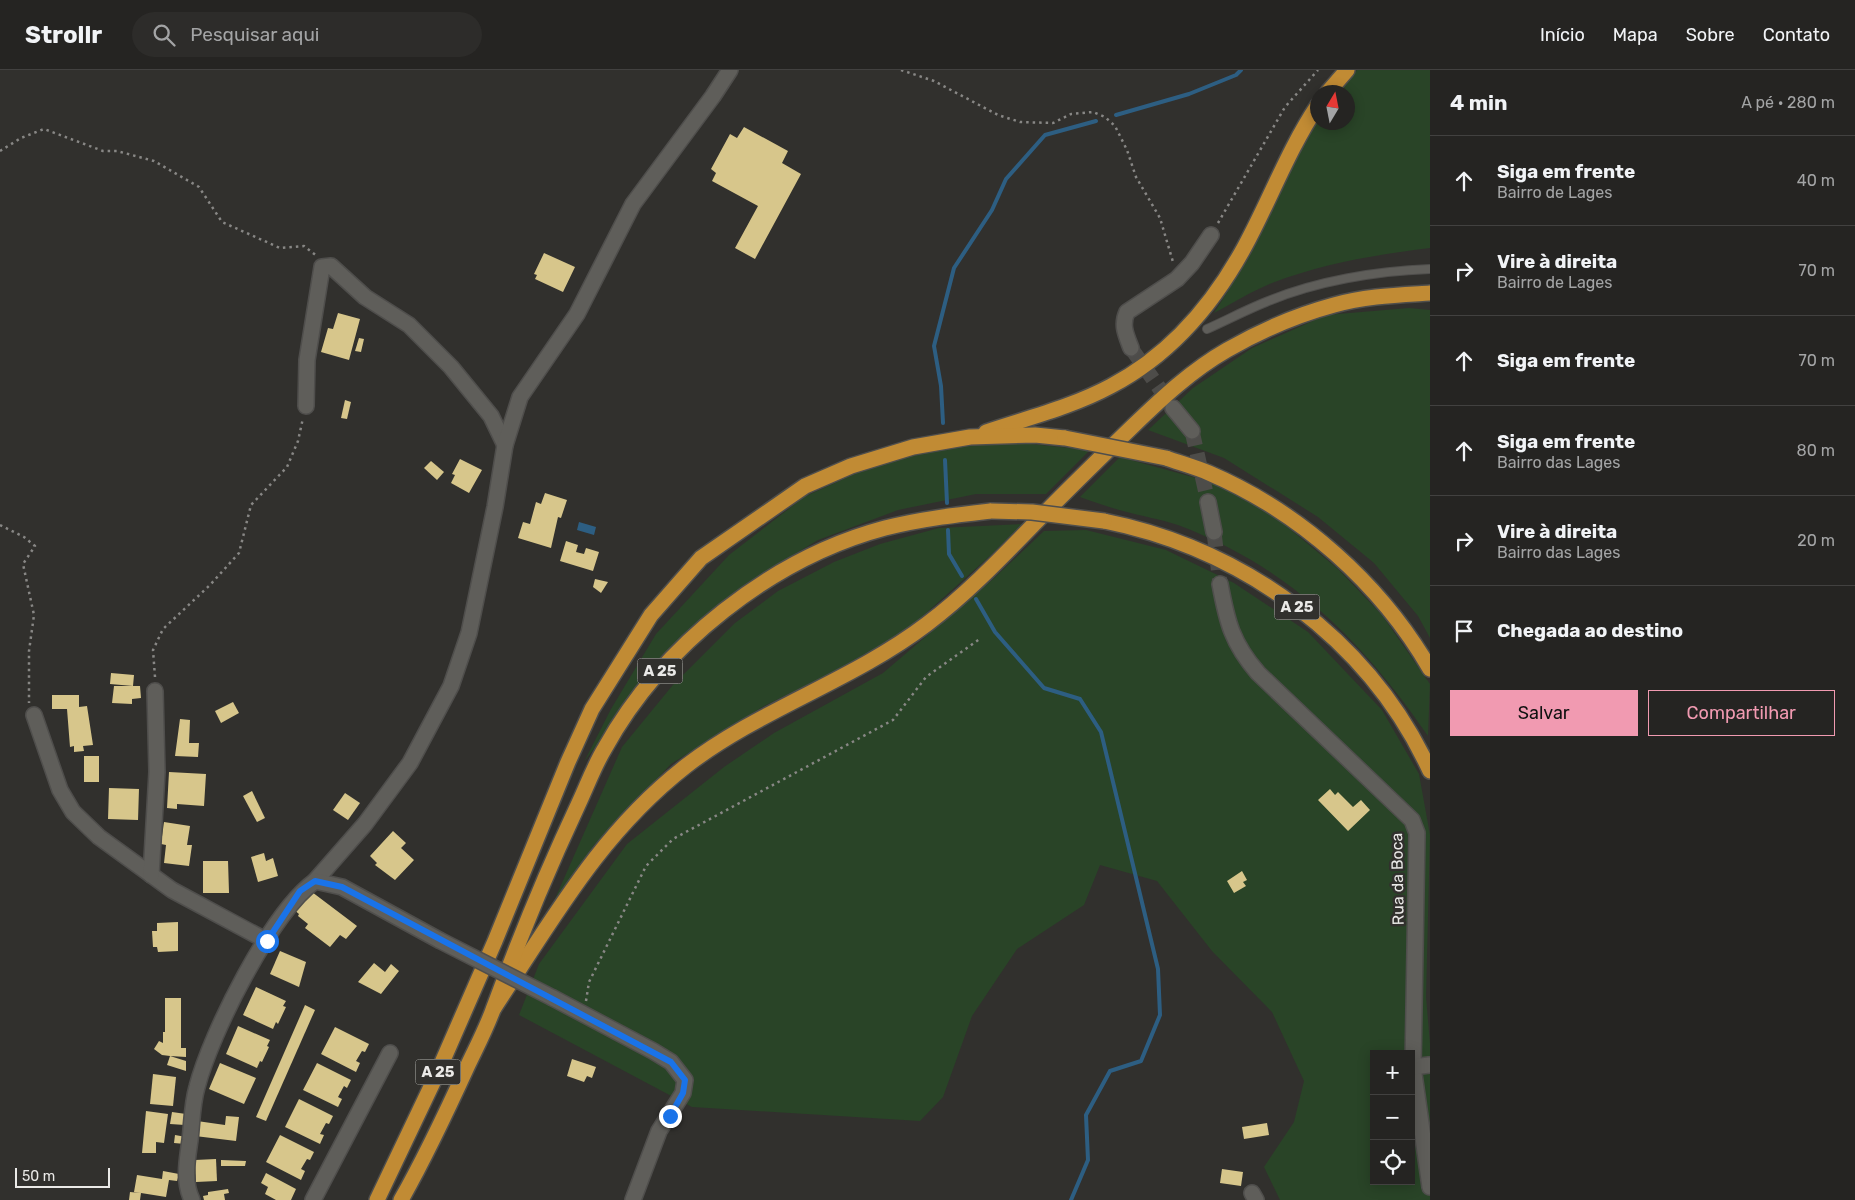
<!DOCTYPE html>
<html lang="pt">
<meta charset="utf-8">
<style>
:root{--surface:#252422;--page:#2d2c2a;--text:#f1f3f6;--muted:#a3a4a5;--line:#424140;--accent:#f19ab1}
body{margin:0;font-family:Rubik,sans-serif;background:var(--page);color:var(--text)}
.controls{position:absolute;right:15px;bottom:15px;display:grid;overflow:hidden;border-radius:0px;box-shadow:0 2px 12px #0003}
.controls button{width:45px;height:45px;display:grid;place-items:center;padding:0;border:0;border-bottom:1px solid var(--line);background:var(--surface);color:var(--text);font:25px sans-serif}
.compass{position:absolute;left:1310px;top:15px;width:45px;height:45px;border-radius:50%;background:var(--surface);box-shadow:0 2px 12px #0003;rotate:10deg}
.scale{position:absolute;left:15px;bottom:12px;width:95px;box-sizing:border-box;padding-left:5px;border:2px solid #eae9e7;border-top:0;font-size:14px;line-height:18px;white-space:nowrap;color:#eae9e7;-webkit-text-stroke:4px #31302d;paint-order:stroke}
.stop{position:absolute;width:15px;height:15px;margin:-11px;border:4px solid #1a73e8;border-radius:50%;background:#fff}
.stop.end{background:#1a73e8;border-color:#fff;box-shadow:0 1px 5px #0008}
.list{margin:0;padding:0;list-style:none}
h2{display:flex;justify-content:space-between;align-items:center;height:65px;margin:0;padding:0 20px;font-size:21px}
h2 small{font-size:16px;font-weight:400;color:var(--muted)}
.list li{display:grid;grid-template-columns:32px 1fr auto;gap:15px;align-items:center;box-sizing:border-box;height:90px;padding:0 20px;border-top:1px solid var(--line)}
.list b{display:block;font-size:19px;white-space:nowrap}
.list p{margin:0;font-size:16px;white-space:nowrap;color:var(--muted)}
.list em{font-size:16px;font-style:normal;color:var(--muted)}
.actions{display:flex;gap:10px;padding:15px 20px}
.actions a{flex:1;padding:11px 0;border:1px solid var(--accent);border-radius:0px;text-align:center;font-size:18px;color:var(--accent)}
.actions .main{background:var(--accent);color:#111}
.icon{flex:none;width:28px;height:28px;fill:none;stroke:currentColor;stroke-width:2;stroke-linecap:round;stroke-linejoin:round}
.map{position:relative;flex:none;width:1430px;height:1130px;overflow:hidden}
header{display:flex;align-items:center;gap:30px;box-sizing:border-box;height:70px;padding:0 25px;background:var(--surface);border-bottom:1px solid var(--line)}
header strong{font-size:24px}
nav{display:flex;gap:28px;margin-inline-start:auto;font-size:18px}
.search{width:350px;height:45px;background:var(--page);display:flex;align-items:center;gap:12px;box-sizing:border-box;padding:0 18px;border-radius:28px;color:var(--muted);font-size:19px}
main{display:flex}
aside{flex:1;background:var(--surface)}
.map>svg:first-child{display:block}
.green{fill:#294427;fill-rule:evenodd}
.water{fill:#2d5e82}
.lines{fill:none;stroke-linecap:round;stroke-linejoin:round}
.stream{stroke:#2d5e82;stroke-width:4}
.building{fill:#d7c68b}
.street-tunnel{stroke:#4d4c49;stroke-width:15;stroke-dasharray:15 8;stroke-linecap:butt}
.lane-casing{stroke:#4f4e4c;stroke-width:10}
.street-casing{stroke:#4f4e4c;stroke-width:18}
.highway-casing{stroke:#4f4e4c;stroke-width:18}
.path{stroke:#888785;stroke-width:2.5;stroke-dasharray:2.5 4;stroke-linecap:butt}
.lane{stroke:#5f5e5a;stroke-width:8}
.street{stroke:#5f5e5a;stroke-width:15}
.highway{stroke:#c18b34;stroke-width:15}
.street-bridge-casing{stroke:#4f4e4c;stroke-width:18;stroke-linecap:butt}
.highway-bridge-casing{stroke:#4f4e4c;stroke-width:18;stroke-linecap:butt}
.street-bridge{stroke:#5f5e5a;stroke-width:15}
.highway-bridge{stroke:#c18b34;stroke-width:15}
.route{stroke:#1a73e8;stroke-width:6}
.labels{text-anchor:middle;stroke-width:5;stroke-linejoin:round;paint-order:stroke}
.shield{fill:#31302d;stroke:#b2b2af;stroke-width:1}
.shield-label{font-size:15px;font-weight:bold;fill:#eae9e7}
.street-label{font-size:16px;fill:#eae9e7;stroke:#31302d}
</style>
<header>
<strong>Strollr</strong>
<div class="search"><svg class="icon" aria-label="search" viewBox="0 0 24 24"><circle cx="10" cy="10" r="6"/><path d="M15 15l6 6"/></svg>Pesquisar aqui</div>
<nav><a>Início</a><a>Mapa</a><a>Sobre</a><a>Contato</a></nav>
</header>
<main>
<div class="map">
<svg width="1430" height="1130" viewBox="0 0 1430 1130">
<rect width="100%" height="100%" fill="#31302d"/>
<g class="green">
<path d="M1357,0H1430V178C1375,185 1324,193 1272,213C1252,221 1233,233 1214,243L1249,187L1285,109L1316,54L1317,52H1348V22H1340Z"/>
<polygon points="1409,238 1430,240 1430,568 1418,546 1374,493 1318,447 1224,388 1148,360 1193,318 1252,278 1326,245"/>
<polygon points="1002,371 1090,380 1046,424 976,424 898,440 818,470 747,513 667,581 584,692 611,639 656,564 729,485 804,427 863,400 909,386 963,376"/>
<path d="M1120,387L1218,414L1272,444L1338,499L1382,545L1430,614L1428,666C1362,570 1289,497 1178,455C1160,449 1141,446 1123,441C1108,437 1094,432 1080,427Z"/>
<polygon points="1022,454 991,485 914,554 860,589 764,636 671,694 595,774 554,831 622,677 672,616 735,553 778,521 834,492 880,474 939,458"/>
<path d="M1086,460L1166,480L1234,513L1308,562L1382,640L1419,704L1430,765L1426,927L1430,973V1130H1280L1264,1097L1294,1052L1304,1011L1272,942L1212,881L1157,811L1100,795L1084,835L1017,879L972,946L943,1027L920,1051L692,1037L519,945L539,894L627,774L724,697L774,663L883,603L992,510L1044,461ZM1374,984H1411V1111H1374Z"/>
</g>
<polygon class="water" points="579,452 596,457 594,465 577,460"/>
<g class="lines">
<g class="stream">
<polyline points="1116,45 1189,24 1236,5 1241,0"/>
<polyline points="943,353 941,316 934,276 954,198 992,140 1006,109 1045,65 1096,51"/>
<polyline points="945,390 947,433"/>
<polyline points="948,460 949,484 962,506"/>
<polyline points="976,529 995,562 1044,618 1080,629 1101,662 1158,899 1160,945 1141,991 1110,1001 1086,1045 1088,1090 1071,1130"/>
</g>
</g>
<g class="building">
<polygon points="744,57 788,81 782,93 801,104 755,189 735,178 758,136 712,111 716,103 711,99 730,64 737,68"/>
<polygon points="544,183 575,197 563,222 535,209 537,205 534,204"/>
<polygon points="338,243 360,249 349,290 321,282 328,258 333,259"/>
<polygon points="359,268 364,269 361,282 355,281"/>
<polygon points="345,330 351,332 347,349 341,348"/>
<polygon points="460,389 482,400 469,423 451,413 455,405 452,404"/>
<polygon points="431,391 444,402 437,410 424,398"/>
<polygon points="545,423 567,430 561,448 558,447 551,478 518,468 523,452 530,454 536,432 541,434"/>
<polygon points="566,471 578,475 576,482 584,484 586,478 599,482 593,501 560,491"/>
<polygon points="595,509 608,512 601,523 593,517"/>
<polygon points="111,603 134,605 133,616 110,614"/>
<polygon points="114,616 140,616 141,628 132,629 132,634 112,633"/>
<polygon points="52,625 79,625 79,637 87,636 93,675 83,676 84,681 74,682 74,676 70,677 67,639 52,639"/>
<polygon points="233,632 239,643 221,653 215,641"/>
<polygon points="180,649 190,650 189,673 199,673 198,687 175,686"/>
<rect x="84" y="686" width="15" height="26"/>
<polygon points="169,702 206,704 204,736 177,734 177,739 167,738"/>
<polygon points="109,718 139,719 138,750 108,749"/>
<polygon points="1330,719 1335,725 1338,722 1353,737 1361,730 1370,740 1348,761 1318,730"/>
<polygon points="252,721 265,748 257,752 243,726"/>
<polygon points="345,723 360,733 348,750 333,740"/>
<polygon points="164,752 190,756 187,775 192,775 189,796 164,793 166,775 161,774"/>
<polygon points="393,761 406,773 401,778 414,790 395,810 375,795 377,793 370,786"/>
<polygon points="264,783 266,791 273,788 278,806 258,812 251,787"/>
<polygon points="203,791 228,791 229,823 203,823"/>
<polygon points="1242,801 1247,810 1243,812 1246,816 1234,823 1227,811"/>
<polygon points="308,819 357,856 346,869 340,865 330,877 305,858 308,854 298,846 299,844 293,839"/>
<polygon points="178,852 178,881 158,882 157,877 153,877 152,861 157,861 157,853"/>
<polygon points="280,881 306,892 299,917 270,904"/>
<polygon points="374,893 385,902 391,894 399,901 381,924 358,912"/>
<polygon points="256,917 286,931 283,936 286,937 278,954 276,952 273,959 243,945"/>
<polygon points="165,928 181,928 181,978 186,978 186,987 170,986 186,991 186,1001 167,995 170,986 162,985 154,979 159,971 163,973 163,962 165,962"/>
<polygon points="305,935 315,940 266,1051 256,1047"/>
<polygon points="238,956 270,970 267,976 269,977 262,992 260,991 257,998 226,984"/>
<polygon points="335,957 369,974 365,982 362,981 356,991 360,993 356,1002 321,984"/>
<polygon points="572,989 596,997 592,1008 587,1006 584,1012 567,1006"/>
<polygon points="220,993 256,1008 244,1034 209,1019"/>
<polygon points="317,993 351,1010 347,1018 344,1016 338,1027 342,1029 338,1037 303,1020"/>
<polygon points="153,1004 176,1007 173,1036 150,1034"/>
<polygon points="299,1029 333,1046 329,1054 326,1053 320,1064 324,1065 320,1074 285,1057"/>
<polygon points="146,1041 168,1044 164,1073 156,1072 156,1083 142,1083"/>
<polygon points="172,1042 186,1044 185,1055 170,1054"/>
<polygon points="226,1046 239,1047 236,1071 195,1066 197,1051 225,1055"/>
<polygon points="1267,1053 1269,1065 1244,1069 1242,1057"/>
<polygon points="175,1065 186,1067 185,1074 174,1073"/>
<polygon points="280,1065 314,1082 310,1090 307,1089 301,1099 305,1101 301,1110 266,1092"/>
<polygon points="216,1089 217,1111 196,1112 195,1090"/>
<polygon points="221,1090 246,1091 245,1096 221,1096"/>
<polygon points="1222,1099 1243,1102 1241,1116 1220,1113"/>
<polygon points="163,1101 179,1104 177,1111 169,1110 166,1127 141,1123 140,1130 129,1130 130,1122 141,1123 134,1122 137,1105 162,1109"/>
<polygon points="266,1103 296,1119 291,1130 276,1130 265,1124 268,1117 261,1113"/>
<polygon points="228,1119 229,1123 224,1124 225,1130 204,1130 203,1126 208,1125 208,1122"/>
</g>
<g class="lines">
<g class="street-tunnel">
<polyline points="1131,278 1172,336"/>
<polyline points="1192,361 1208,432"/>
<polyline points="1214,462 1220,514"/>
</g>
<defs>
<path id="lane" d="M1207,259C1227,250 1246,240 1266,232C1316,211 1376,201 1430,199"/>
<g id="street">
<path d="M1131,278C1126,265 1121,255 1127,242L1177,209L1192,193L1211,165"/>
<polyline points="306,336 307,290 322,197 331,196 365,227 409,255 451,297 491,346 505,375"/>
<polyline points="1173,338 1192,361"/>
<polyline points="1208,432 1214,462"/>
<path d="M1220,514C1227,552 1232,573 1258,603L1412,750L1417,763L1413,997L1430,1117"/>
<polyline points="34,645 60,720 73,742 99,767 172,820 267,871"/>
<polyline points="151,805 157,702 155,621"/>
<polyline points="315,811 365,754 410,693 451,616 469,563 495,437 505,375 520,327 577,244 633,134 713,26 730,0"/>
<polyline points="553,928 653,981 671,992 685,1010 683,1023 659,1061 633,1130"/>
<polyline points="1413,997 1429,995"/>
<polyline points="1252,1123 1256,1130"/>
<path d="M192,1130C183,1111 187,1091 190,1070C192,1053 192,1034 197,1017C211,963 271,843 315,811L342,817L439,870"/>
<polyline points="313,1130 390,983"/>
</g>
<g id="highway">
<polyline points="1328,22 1347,0"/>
<path d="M986,362C1027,348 1072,337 1111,316C1170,285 1213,235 1245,176C1270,130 1288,80 1318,35"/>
<path d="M1166,388C1180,393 1195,397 1209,403C1300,442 1381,514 1430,599"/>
<path d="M1104,451C1244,479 1370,570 1430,701"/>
<path d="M494,938C553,849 600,763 686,696C760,639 852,611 927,554C967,524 1003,486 1038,450C1069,418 1101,387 1133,356C1162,328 1192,300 1227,280C1260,261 1297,245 1334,235C1365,226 1398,225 1430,223"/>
<polyline points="377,1130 437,1004 495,871 568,692 592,639 651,545 701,488 805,416 851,396 913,377 970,367 1035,365 1065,368"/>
<path d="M401,1130C426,1086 447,1041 468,995C477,976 487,957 494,937C519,869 547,801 578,735C587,716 594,696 605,678C662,575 772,488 885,458C920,449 956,445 991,441"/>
</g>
</defs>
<use href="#lane" class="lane-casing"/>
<use href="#street" class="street-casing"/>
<use href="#highway" class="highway-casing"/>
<g class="path">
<polyline points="901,0 934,11 998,45 1020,52 1053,53 1071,44 1093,42 1105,47 1115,56 1127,80 1136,107 1160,148 1173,192"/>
<polyline points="0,81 21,68 44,59 103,81 117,81 154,91 199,117 222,152 280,178 304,176 317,186"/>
<polyline points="1218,153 1285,37 1318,0"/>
<polyline points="0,455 24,467 35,476 23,494 34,545 29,581 29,633"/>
<polyline points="155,607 153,580 163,559 210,515 239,483 251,435 287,397 298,371 303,348"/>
<polyline points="586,931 589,912 646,796 673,769 893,650 926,607 981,568"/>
</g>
<use href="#lane" class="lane"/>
<use href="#street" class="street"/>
<use href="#highway" class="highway"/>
<defs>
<polyline id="street-bridge" points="439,870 553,928"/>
<g id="highway-bridge">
<polyline points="1065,368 1166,388"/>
<polyline points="991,441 1032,442 1104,451"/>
</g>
</defs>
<use href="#street-bridge" class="street-bridge-casing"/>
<use href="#highway-bridge" class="highway-bridge-casing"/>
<use href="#street-bridge" class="street-bridge"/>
<use href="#highway-bridge" class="highway-bridge"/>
</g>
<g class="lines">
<polyline class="route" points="267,871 300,821 315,811 342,817 671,992 685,1010 683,1023 670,1046"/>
</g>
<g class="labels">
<g class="shield">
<rect x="1274.5" y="524.5" width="45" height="25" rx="4"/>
<rect x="637.5" y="588.5" width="45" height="25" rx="4"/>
<rect x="415.5" y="989.5" width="45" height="25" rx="4"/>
</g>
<g class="shield-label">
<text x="1297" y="542">A 25</text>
<text x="660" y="606">A 25</text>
<text x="438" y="1007">A 25</text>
</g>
<g class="street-label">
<text transform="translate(1397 809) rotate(-91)" y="6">Rua da Boca</text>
</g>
</g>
</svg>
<div class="controls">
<button>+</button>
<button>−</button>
<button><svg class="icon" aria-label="locate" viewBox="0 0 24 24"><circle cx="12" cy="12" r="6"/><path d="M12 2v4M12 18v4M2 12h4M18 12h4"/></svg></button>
</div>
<svg class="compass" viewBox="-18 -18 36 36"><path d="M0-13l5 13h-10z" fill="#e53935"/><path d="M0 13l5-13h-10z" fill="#a3a4a5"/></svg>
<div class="scale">50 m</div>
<div class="stop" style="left:267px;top:871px"></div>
<div class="stop end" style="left:670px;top:1046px"></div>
</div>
<aside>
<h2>4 min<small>A pé · 280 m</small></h2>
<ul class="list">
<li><svg class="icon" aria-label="ahead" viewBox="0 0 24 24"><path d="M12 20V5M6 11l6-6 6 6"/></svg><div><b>Siga em frente</b><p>Bairro de Lages</p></div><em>40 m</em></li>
<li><svg class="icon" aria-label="right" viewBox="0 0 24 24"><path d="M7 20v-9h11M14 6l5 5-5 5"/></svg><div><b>Vire à direita</b><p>Bairro de Lages</p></div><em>70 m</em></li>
<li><svg class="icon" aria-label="ahead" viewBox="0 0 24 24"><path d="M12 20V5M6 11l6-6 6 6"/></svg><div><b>Siga em frente</b></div><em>70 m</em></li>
<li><svg class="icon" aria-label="ahead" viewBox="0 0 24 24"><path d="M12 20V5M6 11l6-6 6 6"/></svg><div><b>Siga em frente</b><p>Bairro das Lages</p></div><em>80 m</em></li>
<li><svg class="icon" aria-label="right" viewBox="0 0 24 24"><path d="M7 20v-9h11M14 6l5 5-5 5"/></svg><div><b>Vire à direita</b><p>Bairro das Lages</p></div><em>20 m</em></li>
<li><svg class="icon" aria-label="arrive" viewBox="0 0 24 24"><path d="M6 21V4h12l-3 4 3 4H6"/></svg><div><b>Chegada ao destino</b></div></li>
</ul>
<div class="actions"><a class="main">Salvar</a><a>Compartilhar</a></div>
</aside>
</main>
